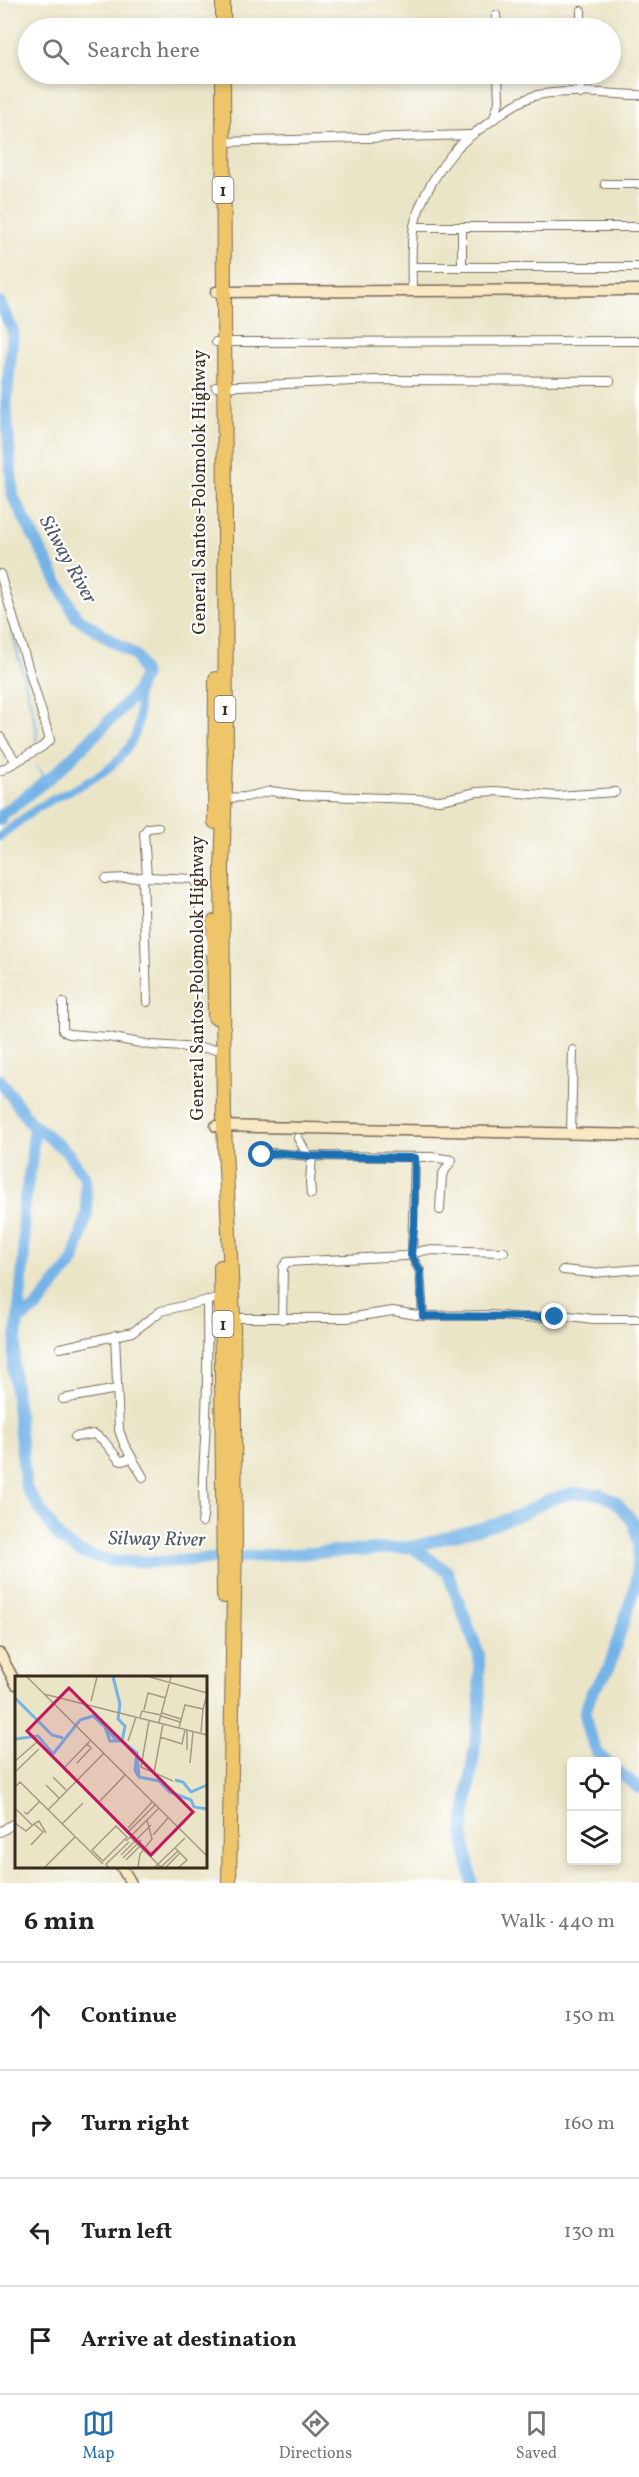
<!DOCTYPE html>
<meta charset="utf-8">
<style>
:root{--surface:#fff;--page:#f2f2f2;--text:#222;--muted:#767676;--line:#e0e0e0;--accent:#1f6fb2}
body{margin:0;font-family:Vollkorn,serif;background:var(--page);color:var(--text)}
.controls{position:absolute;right:18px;bottom:18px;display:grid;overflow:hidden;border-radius:6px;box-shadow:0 3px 9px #0003}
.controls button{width:54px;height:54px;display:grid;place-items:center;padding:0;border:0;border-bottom:2px solid var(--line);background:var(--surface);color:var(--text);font:30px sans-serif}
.stop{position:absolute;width:18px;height:18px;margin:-14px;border:4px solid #1f6fb2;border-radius:50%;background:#fff}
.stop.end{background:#1f6fb2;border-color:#fff;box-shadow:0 2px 6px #0008}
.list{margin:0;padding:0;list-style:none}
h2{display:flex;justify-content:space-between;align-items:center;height:78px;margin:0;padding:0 24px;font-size:26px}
h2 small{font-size:20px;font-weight:400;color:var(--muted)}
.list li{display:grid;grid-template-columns:39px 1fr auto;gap:18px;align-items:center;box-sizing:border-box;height:108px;padding:0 24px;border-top:2px solid var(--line)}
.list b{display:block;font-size:22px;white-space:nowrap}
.list em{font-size:20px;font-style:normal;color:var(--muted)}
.icon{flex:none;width:33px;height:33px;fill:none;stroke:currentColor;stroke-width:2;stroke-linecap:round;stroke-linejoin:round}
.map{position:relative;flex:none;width:639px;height:1883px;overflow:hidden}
.search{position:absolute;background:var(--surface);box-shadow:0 3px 9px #0003;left:18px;right:18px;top:18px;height:66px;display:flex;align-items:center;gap:15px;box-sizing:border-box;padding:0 21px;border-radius:33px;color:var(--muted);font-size:22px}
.sheet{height:510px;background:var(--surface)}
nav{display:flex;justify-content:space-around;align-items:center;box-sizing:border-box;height:84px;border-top:2px solid var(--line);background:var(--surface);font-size:16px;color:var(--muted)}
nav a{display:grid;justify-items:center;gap:3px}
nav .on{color:var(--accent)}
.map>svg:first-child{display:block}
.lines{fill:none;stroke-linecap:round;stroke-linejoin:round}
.stream{stroke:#75b3e7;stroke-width:2}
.canal{stroke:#75b3e7;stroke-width:8}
.river{stroke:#75b3e7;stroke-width:12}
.street-casing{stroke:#796b5a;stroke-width:10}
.secondary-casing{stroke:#796b5a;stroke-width:13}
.highway-casing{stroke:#796b5a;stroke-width:16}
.street{stroke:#fff;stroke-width:8}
.secondary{stroke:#f8e8c3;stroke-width:10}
.highway{stroke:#eec569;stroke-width:14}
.route{stroke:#1f6fb2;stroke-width:8}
.labels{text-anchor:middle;stroke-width:4.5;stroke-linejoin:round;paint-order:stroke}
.shield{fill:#fff;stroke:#766a62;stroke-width:1.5}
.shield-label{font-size:16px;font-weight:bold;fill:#3b2a1e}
.street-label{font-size:18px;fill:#3b2a1e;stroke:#fff}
.water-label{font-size:20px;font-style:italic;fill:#4f5a64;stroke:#fff}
.inset-river{fill:none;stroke:#75b3e7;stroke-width:3}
.inset-road{fill:none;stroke:#a59a84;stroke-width:1.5}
.view{fill:#c2185b;fill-opacity:0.15;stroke:#c2185b;stroke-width:3}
.inset-edge{fill:none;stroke:#3b2a1e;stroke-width:3}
</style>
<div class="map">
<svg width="639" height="1883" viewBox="0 0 639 1883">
<rect width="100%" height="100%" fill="#fff"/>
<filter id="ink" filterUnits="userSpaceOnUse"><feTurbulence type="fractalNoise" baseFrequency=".0167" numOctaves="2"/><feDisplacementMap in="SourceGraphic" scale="12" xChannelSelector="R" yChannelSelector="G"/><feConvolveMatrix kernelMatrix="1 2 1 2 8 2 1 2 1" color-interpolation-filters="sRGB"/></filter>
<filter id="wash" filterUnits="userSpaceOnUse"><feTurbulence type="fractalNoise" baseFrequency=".008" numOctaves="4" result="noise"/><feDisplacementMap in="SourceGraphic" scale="24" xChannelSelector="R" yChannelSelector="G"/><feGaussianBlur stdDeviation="1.35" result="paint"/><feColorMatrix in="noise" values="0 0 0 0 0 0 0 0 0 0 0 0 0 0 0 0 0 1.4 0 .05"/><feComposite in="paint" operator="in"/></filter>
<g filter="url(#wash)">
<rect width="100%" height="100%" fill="#ebe5c8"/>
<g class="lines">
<g class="stream">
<polyline points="4,599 37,730 36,741"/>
<polyline points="37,766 47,780"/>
</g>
<path class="canal" d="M0,837C14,825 28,814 44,804C77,786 123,771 136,732C141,719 138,704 137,691"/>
<g class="river">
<polyline points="0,303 13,331 6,406 13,497 76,617 136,656 144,675 137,691 115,715 57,772 3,814 0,820"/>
<polyline points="0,1080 29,1121 66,1151 85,1177 87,1212 74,1261 36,1308 18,1320 13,1369 26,1488 60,1539 81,1553 112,1561 158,1562 412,1547 495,1524 521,1514 548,1500 573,1493 600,1494 616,1502 634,1523 639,1546"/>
<polyline points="18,1320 24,1255 23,1210 31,1164 34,1130 30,1122"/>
<polyline points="412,1547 447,1571 479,1655 480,1708 463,1833 472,1883"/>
<polyline points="607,1762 597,1752 588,1730 585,1712 592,1692 608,1670 636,1584 639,1547"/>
<polyline points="616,1770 639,1788"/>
</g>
</g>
</g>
<g filter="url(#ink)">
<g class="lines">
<defs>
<g id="street">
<polyline points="496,15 497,28"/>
<polyline points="581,28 581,11"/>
<polyline points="580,94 580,74"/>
<polyline points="494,118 499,102 498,74"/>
<polyline points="223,142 471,135"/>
<polyline points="605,184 639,184"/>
<polyline points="414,227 639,227"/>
<polyline points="462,227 462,267"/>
<polyline points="412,267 639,267"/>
<path d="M412,290C412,270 410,246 414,226C420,198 439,168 458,147C470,135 485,126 498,116C510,107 524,98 538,95C571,89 606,94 639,95"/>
<polyline points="216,342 639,341"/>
<polyline points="216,387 376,380 610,381"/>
<polyline points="0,574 50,740 42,747 0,771"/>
<polyline points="0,737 16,762"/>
<polyline points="224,798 245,797 271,791 299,795 441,800 477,792 495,791 557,796 615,792"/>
<polyline points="143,877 147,1002"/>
<polyline points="147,877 144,833 148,828 158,827"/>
<polyline points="106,879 147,877 195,879 197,884 203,939 205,946 213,956"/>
<polyline points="63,1003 63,1031 69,1034 108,1037 151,1045 216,1049"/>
<polyline points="571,1133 573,1050"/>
<polyline points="298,1138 308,1156"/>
<polyline points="256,1158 271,1153 312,1156"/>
<polyline points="311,1194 310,1182 312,1156 432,1157 452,1160 442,1175 440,1210"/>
<polyline points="412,1253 415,1158"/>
<polyline points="411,1255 420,1271 423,1316"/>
<polyline points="563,1270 592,1273 639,1269"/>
<polyline points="233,1318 347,1318 393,1311 423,1316 491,1315 524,1318 570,1316 593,1319 639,1319"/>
<polyline points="282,1319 283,1267 287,1262 405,1256 425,1250 504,1252"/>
<polyline points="115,1335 119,1430 124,1444 143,1477"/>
<polyline points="60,1348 133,1332 161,1311 222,1297"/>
<polyline points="63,1399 117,1389"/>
<polyline points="75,1437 94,1434 103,1440 119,1460 122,1461 132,1458"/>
<path d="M202,1522C206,1506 202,1492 203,1476C207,1417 208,1359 207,1300"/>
<polyline points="0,1832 16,1822"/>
</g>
<g id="secondary">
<polyline points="216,292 639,290"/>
<polyline points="216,1126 639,1135"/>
<polyline points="0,1654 16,1684"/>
<polyline points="121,1866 131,1883"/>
</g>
<g id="highway">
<polyline points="223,0 223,28"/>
<polyline points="223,74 226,759 222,868 224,1126 233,1318 235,1537 229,1883"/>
<polyline points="215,822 216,679"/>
<polyline points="214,922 215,1017"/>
<polyline points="221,1267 224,1596"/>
</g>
</defs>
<use href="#street" class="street-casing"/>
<use href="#secondary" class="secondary-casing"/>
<use href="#highway" class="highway-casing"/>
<use href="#street" class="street"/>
<use href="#secondary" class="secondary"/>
<use href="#highway" class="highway"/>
</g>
</g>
<g class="lines" filter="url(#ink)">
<polyline class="route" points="262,1155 279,1153 308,1156 415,1158 414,1224 411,1255 420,1271 423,1316 555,1317"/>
</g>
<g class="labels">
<g class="shield">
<rect x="212.5" y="177" width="21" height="26" rx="4.5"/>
<rect x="214.5" y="696" width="21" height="26" rx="4.5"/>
<rect x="212.5" y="1311" width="21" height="26" rx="4.5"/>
</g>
<g class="shield-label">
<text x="223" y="196">1</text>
<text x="225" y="715">1</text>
<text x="223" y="1330">1</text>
</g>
<g class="street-label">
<text transform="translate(199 492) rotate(-90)" y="6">General Santos-Polomolok Highway</text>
<text transform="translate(197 978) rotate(-90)" y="6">General Santos-Polomolok Highway</text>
</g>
<g class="water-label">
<text transform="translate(69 559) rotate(61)" y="7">Silway River</text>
<text transform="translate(157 1538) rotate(1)" y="7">Silway River</text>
</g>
</g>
<g transform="translate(15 1676)">
<rect width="192" height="192" fill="#ebe5c8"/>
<path class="inset-river" d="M98,1L105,28L103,43L110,50L107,65M0,22L37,59L48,62M90,51L102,65M0,63L23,60L38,78L65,44L78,40L90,51L95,65H107L122,77L124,101L144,105L155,116L176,124L179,131L192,133M122,77L120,94L123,100M160,104L168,106L176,116L192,109"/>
<path class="inset-road" d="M12,1L192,180M135,1L192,17M29,18L192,59M76,25L82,1M129,34L133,17L151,22M147,37L166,43M146,40L165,46M125,41L127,35L146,39M134,45L126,91L158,105M144,46L156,1M164,52L170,29L188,33L192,19M186,56L188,33M145,61L167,68L170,54M113,65L121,41M172,74V54M0,85L22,66M62,87L76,72L72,68M175,87L178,56M0,96L24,73M52,97L49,92L75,65M139,97L148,48M38,101L51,114M31,109L44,122M0,111L5,106L88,188M85,125L110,99M0,132L17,149M33,134L89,77M9,136L12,138L25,125M0,147L11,155L19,148L28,156L16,169M19,148L24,145L31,157M47,148L68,127M101,150L112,161L88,185L77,174ZM113,152L137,126M112,157L141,128M138,159L153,142M115,161L146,191M111,165L144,132M160,172L172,184L164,191M106,179L136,149M108,182L126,164M111,184L125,170M30,191L60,161M93,191L91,188L114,166M123,191L125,178L137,163L132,144M140,191L170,162M146,191L163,175M151,191L165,177"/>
<path class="view" d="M54,12L178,136L136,179L12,55Z"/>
<rect width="192" height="192" class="inset-edge"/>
</g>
</svg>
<div class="controls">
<button><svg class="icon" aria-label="locate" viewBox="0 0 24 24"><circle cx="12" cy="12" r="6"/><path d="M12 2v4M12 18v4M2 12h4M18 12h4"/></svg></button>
<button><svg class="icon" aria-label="layers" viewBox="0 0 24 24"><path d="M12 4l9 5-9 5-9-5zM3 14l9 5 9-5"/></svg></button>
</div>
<div class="stop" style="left:262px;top:1155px"></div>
<div class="stop end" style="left:555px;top:1317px"></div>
<div class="search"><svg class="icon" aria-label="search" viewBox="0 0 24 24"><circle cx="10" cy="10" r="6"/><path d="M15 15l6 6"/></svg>Search here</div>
</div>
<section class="sheet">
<h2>6 min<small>Walk · 440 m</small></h2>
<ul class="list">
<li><svg class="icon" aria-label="ahead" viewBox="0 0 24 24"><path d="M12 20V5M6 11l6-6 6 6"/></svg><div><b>Continue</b></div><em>150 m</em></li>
<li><svg class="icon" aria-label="right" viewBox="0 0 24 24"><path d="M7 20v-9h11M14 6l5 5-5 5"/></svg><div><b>Turn right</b></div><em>160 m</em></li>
<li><svg class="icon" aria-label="left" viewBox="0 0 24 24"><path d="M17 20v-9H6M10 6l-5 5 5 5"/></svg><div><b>Turn left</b></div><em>130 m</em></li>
<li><svg class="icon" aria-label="arrive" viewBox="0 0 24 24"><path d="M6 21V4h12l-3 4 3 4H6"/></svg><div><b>Arrive at destination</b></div></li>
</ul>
</section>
<nav>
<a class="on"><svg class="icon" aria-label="map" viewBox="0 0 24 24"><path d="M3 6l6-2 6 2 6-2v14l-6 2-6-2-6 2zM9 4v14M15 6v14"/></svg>Map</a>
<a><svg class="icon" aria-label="directions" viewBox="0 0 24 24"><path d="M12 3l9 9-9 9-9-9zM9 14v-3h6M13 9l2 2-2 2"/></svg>Directions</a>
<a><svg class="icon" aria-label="saved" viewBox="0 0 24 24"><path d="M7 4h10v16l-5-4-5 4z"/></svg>Saved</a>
</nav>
